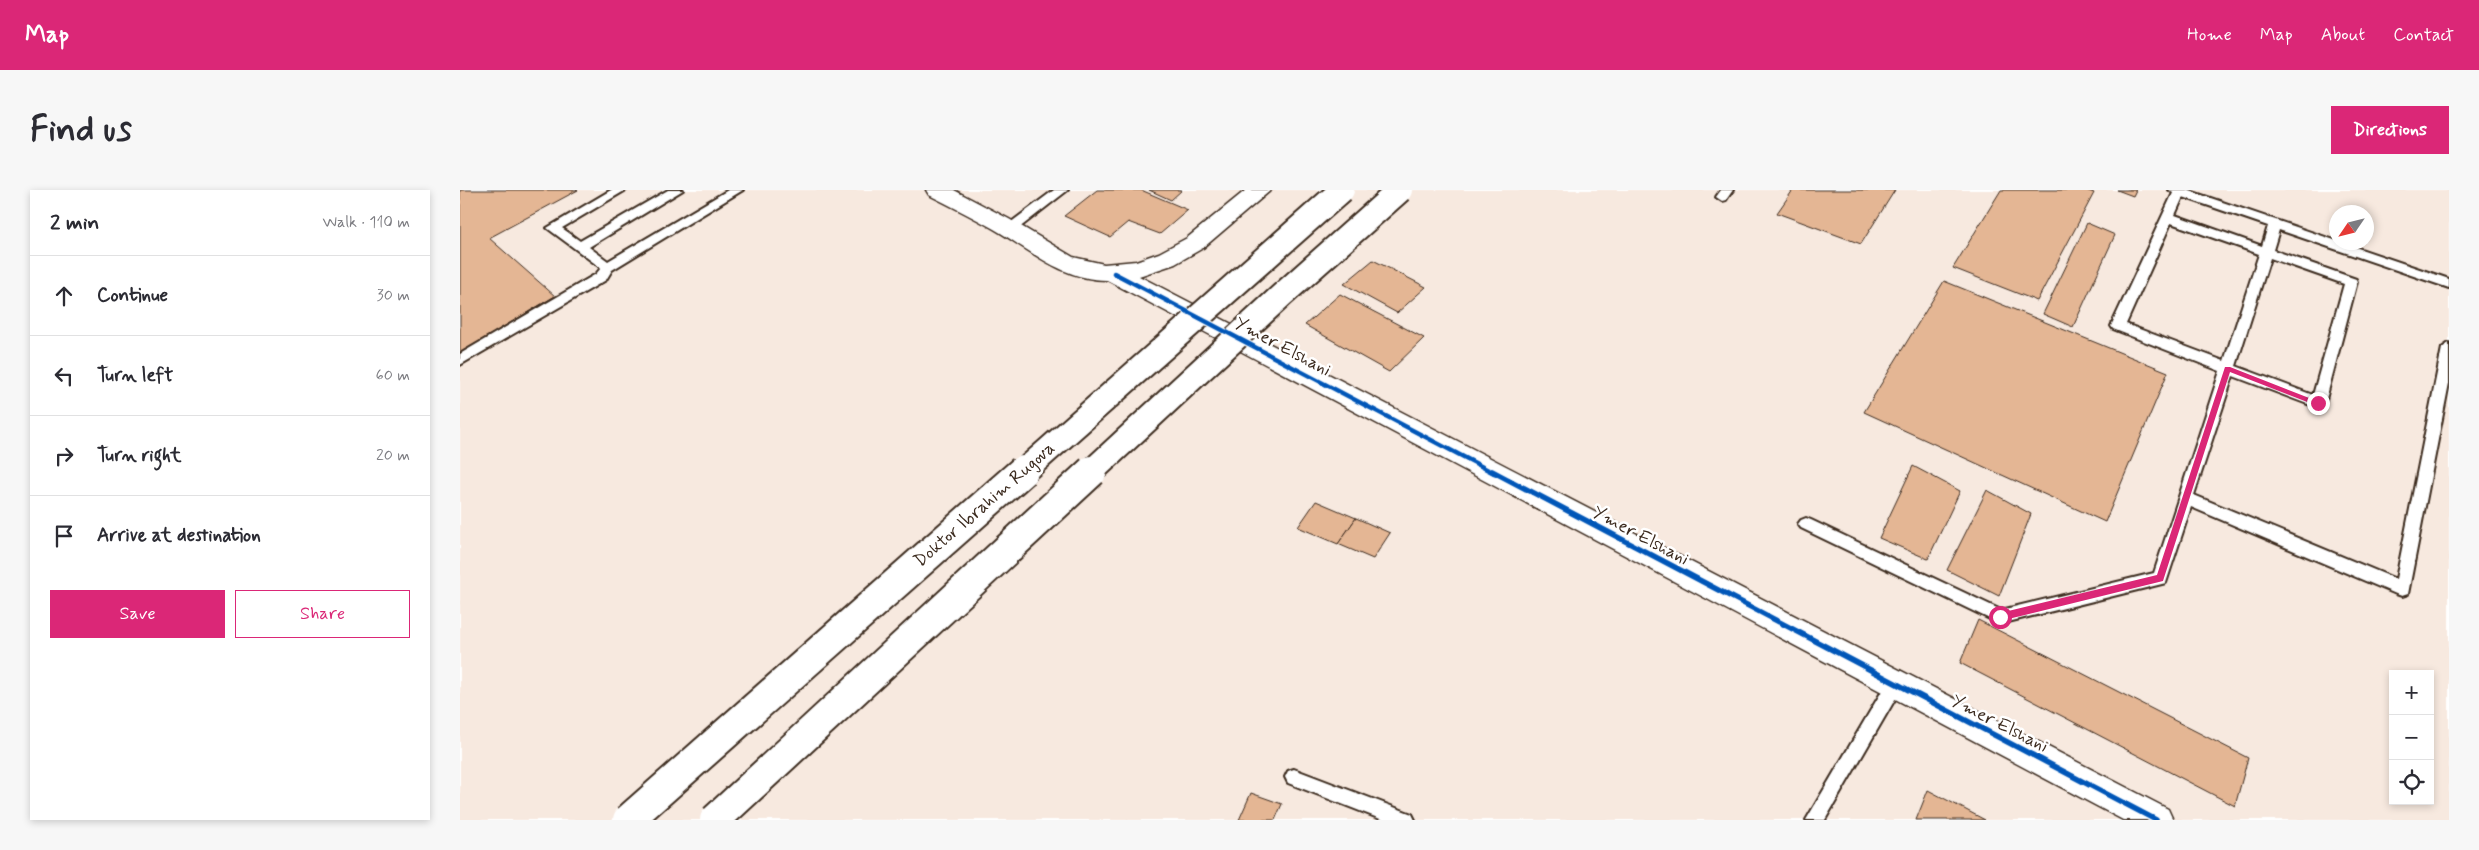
<!DOCTYPE html>
<meta charset="utf-8">
<style>
:root{--surface:#fff;--page:#f7f7f7;--text:#2b2b33;--muted:#7c7c81;--line:#e1e1e2;--accent:#db2777}
body{margin:0;font-family:Mynerve,sans-serif;background:var(--page);color:var(--text)}
.controls{position:absolute;right:15px;bottom:15px;display:grid;overflow:hidden;border-radius:0px;box-shadow:0 2px 8px #0003}
.controls button{width:45px;height:45px;display:grid;place-items:center;padding:0;border:0;border-bottom:1px solid var(--line);background:var(--surface);color:var(--text);font:25px sans-serif}
.compass{position:absolute;left:1869px;top:15px;width:45px;height:45px;border-radius:50%;background:var(--surface);box-shadow:0 2px 8px #0003;rotate:235deg}
.stop{position:absolute;width:15px;height:15px;margin:-11px;border:4px solid #db2777;border-radius:50%;background:#fff}
.stop.end{background:#db2777;border-color:#fff;box-shadow:0 1px 5px #0008}
.list{margin:0;padding:0;list-style:none}
h2{display:flex;justify-content:space-between;align-items:center;height:65px;margin:0;padding:0 20px;font-size:21px}
h2 small{font-size:16px;font-weight:400;color:var(--muted)}
.list li{display:grid;grid-template-columns:32px 1fr auto;gap:15px;align-items:center;box-sizing:border-box;height:80px;padding:0 20px;border-top:1px solid var(--line)}
.list b{display:block;font-size:19px;white-space:nowrap}
.list em{font-size:16px;font-style:normal;color:var(--muted)}
.actions{display:flex;gap:10px;padding:15px 20px}
.actions a{flex:1;padding:11px 0;border:1px solid var(--accent);border-radius:0px;text-align:center;font-size:18px;color:var(--accent)}
.actions .main{background:var(--accent);color:#fff}
.icon{flex:none;width:28px;height:28px;fill:none;stroke:currentColor;stroke-width:2;stroke-linecap:round;stroke-linejoin:round}
.map{position:relative;flex:none;width:1989px;height:630px;overflow:hidden;border-radius:0px}
header{display:flex;align-items:center;gap:30px;box-sizing:border-box;height:70px;padding:0 25px;background:var(--accent);color:#fff}
header strong{font-size:24px}
nav{display:flex;gap:28px;margin-inline-start:auto;font-size:18px}
.intro{display:flex;align-items:center;justify-content:space-between;box-sizing:border-box;height:120px;padding:0 30px}
h1{margin:0;font-size:35px}
.button{padding:12px 22px;border-radius:0px;background:var(--accent);color:#fff;font-size:18px;font-weight:700}
main{display:flex;gap:30px;padding:0 30px}
aside{flex:1;background:var(--surface);border-radius:0px;box-shadow:0 2px 8px #0003}
.map>svg:first-child{display:block}
.built{fill:#f7e9df;fill-rule:evenodd}
.building{fill:#e4b694;stroke:#3b2a1e}
.lines{fill:none;stroke-linecap:round;stroke-linejoin:round}
.lane-casing{stroke:#3b2a1e;stroke-width:4}
.street-casing{stroke:#3b2a1e;stroke-width:3}
.lane{fill:#fff;fill-rule:evenodd}
.street{fill:#fff;fill-rule:evenodd}
.highway-bridge-far1-casing{stroke:#3b2a1e;stroke-width:28;stroke-linecap:butt}
.highway-bridge-casing{stroke:#3b2a1e;stroke-width:34;stroke-linecap:butt}
.highway-bridge-far1{stroke:#fff;stroke-width:24}
.highway-bridge{stroke:#fff;stroke-width:30}
.cycleway-far1-casing{stroke:#fff;stroke-width:7}
.cycleway-casing{stroke:#fff;stroke-width:9}
.cycleway-far1{stroke:#0057b8;stroke-width:4.5}
.cycleway{stroke:#0057b8;stroke-width:5.5}
.route{fill:#db2777}
.labels{text-anchor:middle;stroke-width:5;stroke-linejoin:round;paint-order:stroke}
.street-label{font-size:18px;fill:#3b2a1e;stroke:#fff}
</style>
<header>
<strong>Map</strong>
<nav><a>Home</a><a>Map</a><a>About</a><a>Contact</a></nav>
</header>
<div class="intro"><h1>Find us</h1><a class="button">Directions</a></div>
<main>
<aside>
<h2>2 min<small>Walk · 110 m</small></h2>
<ul class="list">
<li><svg class="icon" aria-label="ahead" viewBox="0 0 24 24"><path d="M12 20V5M6 11l6-6 6 6"/></svg><div><b>Continue</b></div><em>30 m</em></li>
<li><svg class="icon" aria-label="left" viewBox="0 0 24 24"><path d="M17 20v-9H6M10 6l-5 5 5 5"/></svg><div><b>Turn left</b></div><em>60 m</em></li>
<li><svg class="icon" aria-label="right" viewBox="0 0 24 24"><path d="M7 20v-9h11M14 6l5 5-5 5"/></svg><div><b>Turn right</b></div><em>20 m</em></li>
<li><svg class="icon" aria-label="arrive" viewBox="0 0 24 24"><path d="M6 21V4h12l-3 4 3 4H6"/></svg><div><b>Arrive at destination</b></div></li>
</ul>
<div class="actions"><a class="main">Save</a><a>Share</a></div>
</aside>
<div class="map">
<svg width="1989" height="630" viewBox="0 0 1989 630">
<rect width="100%" height="100%" fill="#fff"/>
<filter id="ink" filterUnits="userSpaceOnUse"><feTurbulence type="fractalNoise" baseFrequency=".02" numOctaves="2"/><feDisplacementMap in="SourceGraphic" scale="10" xChannelSelector="R" yChannelSelector="G"/><feConvolveMatrix kernelMatrix="1 2 1 2 8 2 1 2 1" color-interpolation-filters="sRGB"/></filter>
<g filter="url(#ink)">
<path class="built" d="M0,0H1989V630H0ZM1876,22H1906V52H1876ZM1933,484H1970V611H1933Z"/>
<g class="building">
<polygon points="0,0 118,0 29,48 95,106 0,163"/>
<polygon points="637,0 681,0 728,20 700,44 668,32 650,47 604,26"/>
<polygon points="689,0 722,0 711,10"/>
<polygon points="1333,0 1435,0 1401,54 1317,23"/>
<polygon points="1541,0 1626,0 1634,3 1577,111 1493,78"/>
<polygon points="1657,0 1676,0 1673,6"/>
<polygon points="1627,33 1655,45 1613,137 1583,124"/>
<polygon points="913,70 966,97 937,123 884,94"/>
<polygon points="1484,91 1708,182 1645,332 1404,222"/>
<polygon points="880,104 964,148 929,182 845,135"/>
<polygon points="1453,276 1500,301 1468,369 1419,348"/>
<polygon points="1527,300 1571,324 1539,406 1487,380"/>
<polygon points="856,311 896,328 878,354 838,337"/>
<polygon points="896,328 930,343 913,369 878,354"/>
<polygon points="1518,430 1788,568 1775,616 1500,473"/>
<polygon points="1468,600 1525,630 1456,630"/>
<polygon points="791,603 822,614 815,630 779,630"/>
</g>
<g class="lines">
<defs>
<g id="lane">
<polygon points="151,0 166,0 102,38 120,51 208,0 223,0 129,57 148,71 268,0 283,0 152,80 146,90 0,175 0,164 136,84 141,78 87,38"/>
<polygon points="594,0 608,0 554,42 546,42 544,39 546,36"/>
<polygon points="1261,0 1273,0 1266,10 1262,11 1256,7"/>
<path d="M1709,0H1727L1989,89V98L1819,40L1813,60L1896,89L1897,92L1865,213L1863,217L1858,218L1773,186L1734,305L1936,389L1982,158L1989,153V193L1948,404L1942,406L1936,404L1731,317L1706,393L1540,434L1341,338L1338,334L1341,330L1346,328L1351,330L1541,420L1694,383L1760,181L1653,139L1651,136L1713,3ZM1723,7L1808,36L1802,56L1715,25ZM1711,33L1799,64L1764,171L1666,134ZM1810,68L1884,94L1853,205L1776,176Z"/>
<polygon points="1435,486 1441,489 1443,494 1441,499 1365,630 1346,630 1429,489"/>
<polygon points="834,579 952,624 955,630 923,630 828,593 825,587 828,581"/>
</g>
<path id="street" d="M466,0H494L549,29L613,67L644,74L676,71L699,63L727,48L786,0H811L743,58L715,74L679,86L1708,619L1713,630H1663L647,90C603,90 570,60 534,39C513,27 491,16 469,5Z"/>
</defs>
<use href="#lane" class="lane-casing"/>
<use href="#street" class="street-casing"/>
<use href="#lane" class="lane"/>
<use href="#street" class="street"/>
<defs>
<g id="highway-bridge-far1">
<polyline points="562,283 882,0"/>
<polyline points="630,283 822,105 940,0"/>
</g>
<g id="highway-bridge">
<polyline points="168,630 563,281"/>
<polyline points="255,630 632,281"/>
</g>
</defs>
<use href="#highway-bridge-far1" class="highway-bridge-far1-casing"/>
<use href="#highway-bridge" class="highway-bridge-casing"/>
<use href="#highway-bridge-far1" class="highway-bridge-far1"/>
<use href="#highway-bridge" class="highway-bridge"/>
<defs>
<polyline id="cycleway-far1" points="654,83 1034,283"/>
<polyline id="cycleway" points="1032,281 1696,630"/>
</defs>
<use href="#cycleway-far1" class="cycleway-far1-casing"/>
<use href="#cycleway" class="cycleway-casing"/>
<use href="#cycleway-far1" class="cycleway-far1"/>
<use href="#cycleway" class="cycleway"/>
</g>
</g>
<polygon class="route" points="1765,177 1770,177 1862,213 1855,215 1770,182 1703,391 1540,431 1537,430 1536,427 1540,423 1697,385"/>
<g class="labels">
<g class="street-label">
<text transform="translate(823 156) rotate(28)" y="6">Ymer Elshani</text>
<text transform="translate(524 314) rotate(-41)" y="6">Doktor Ibrahim Rugova</text>
<text transform="translate(1181 345) rotate(28)" y="6">Ymer Elshani</text>
<text transform="translate(1540 533) rotate(27)" y="6">Ymer Elshani</text>
</g>
</g>
</svg>
<div class="controls">
<button>+</button>
<button>−</button>
<button><svg class="icon" aria-label="locate" viewBox="0 0 24 24"><circle cx="12" cy="12" r="6"/><path d="M12 2v4M12 18v4M2 12h4M18 12h4"/></svg></button>
</div>
<svg class="compass" viewBox="-18 -18 36 36"><path d="M0-13l5 13h-10z" fill="#e53935"/><path d="M0 13l5-13h-10z" fill="#7c7c81"/></svg>
<div class="stop" style="left:1540px;top:427px"></div>
<div class="stop end" style="left:1858px;top:213px"></div>
</div>
</main>
